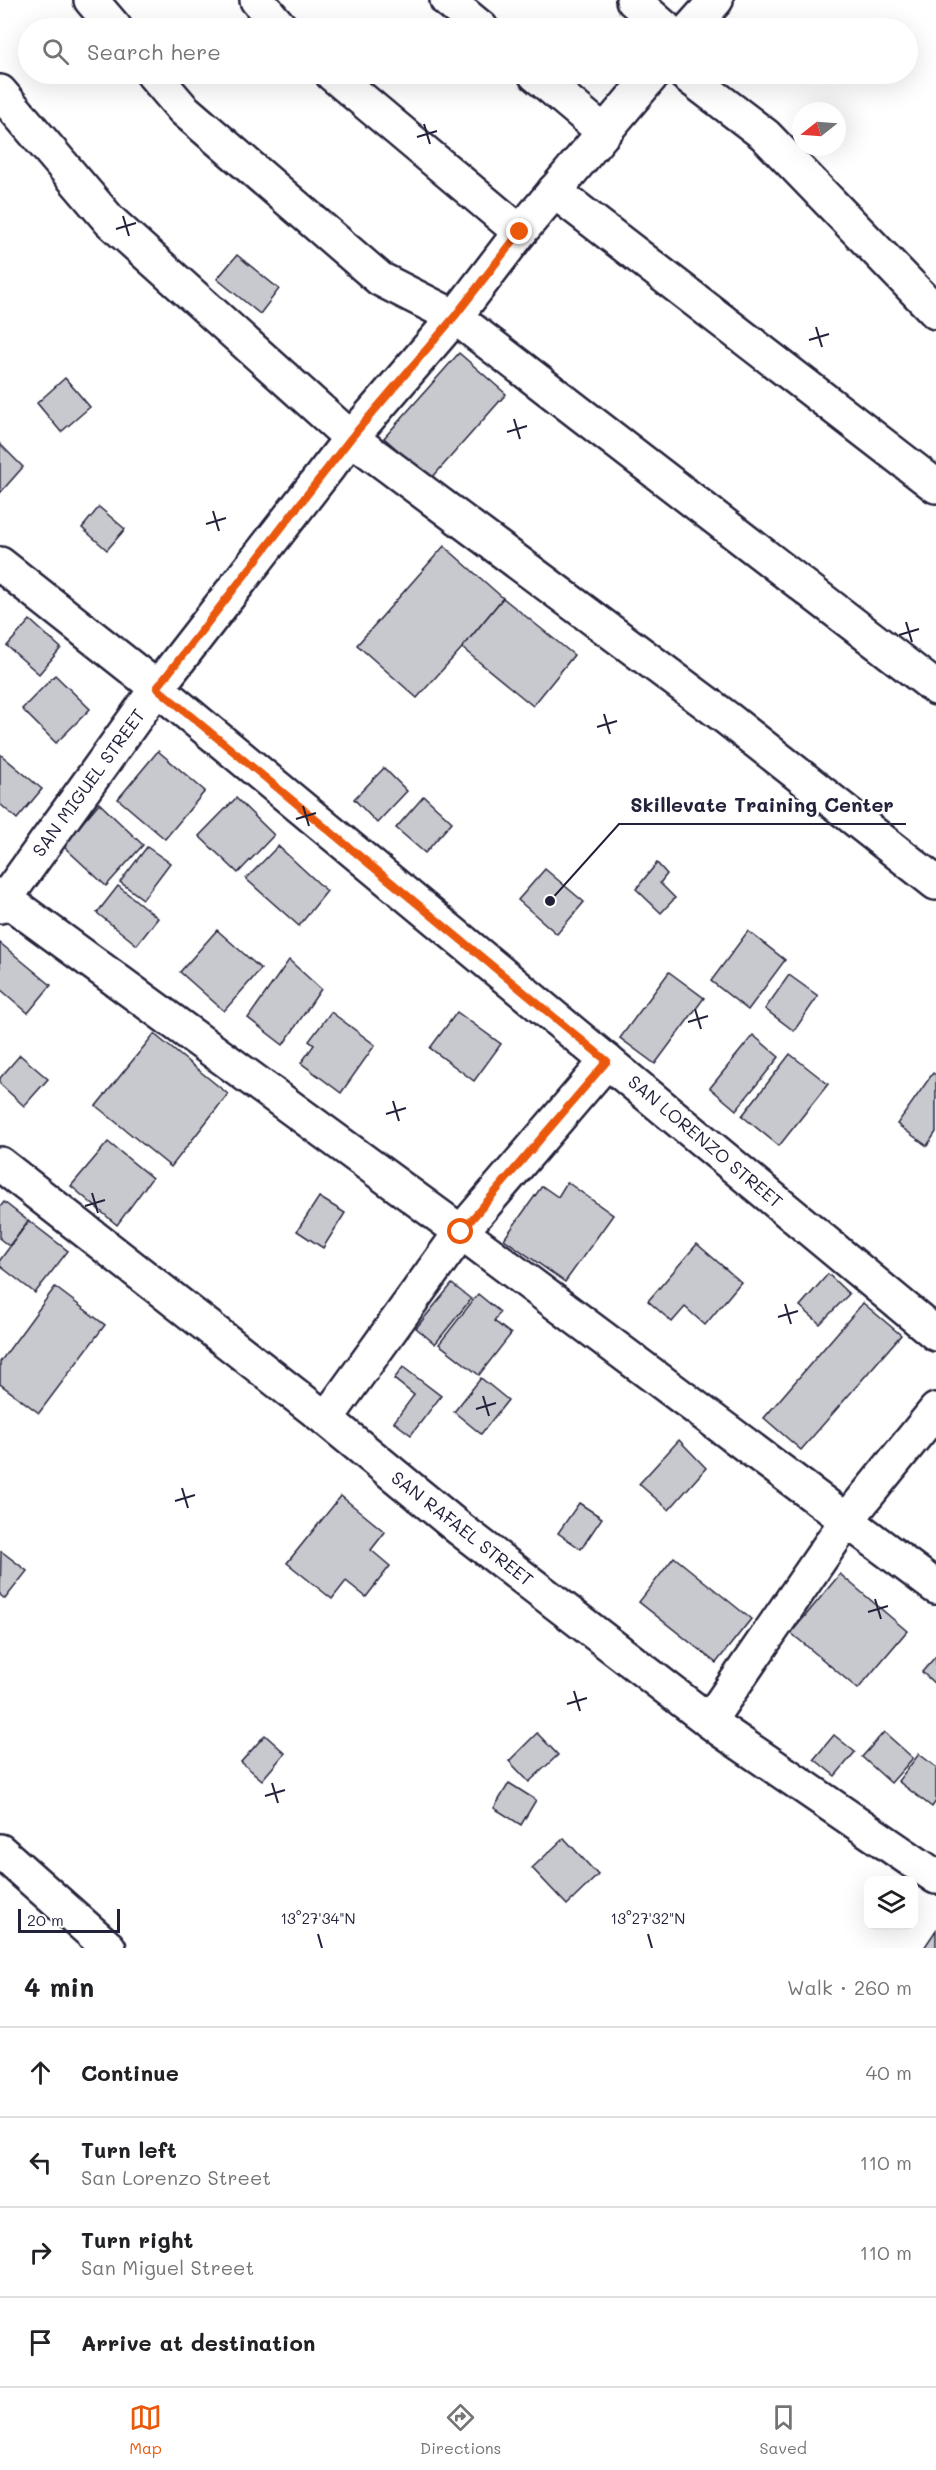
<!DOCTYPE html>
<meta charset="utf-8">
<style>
:root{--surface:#fff;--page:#f2f2f2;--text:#202124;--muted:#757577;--line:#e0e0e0;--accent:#ea580c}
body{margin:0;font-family:Mali,sans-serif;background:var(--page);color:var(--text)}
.controls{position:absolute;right:18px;bottom:18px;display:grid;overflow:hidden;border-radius:12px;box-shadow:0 6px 24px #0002}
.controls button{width:54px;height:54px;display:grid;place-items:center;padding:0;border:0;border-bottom:2px solid var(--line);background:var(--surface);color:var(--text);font:30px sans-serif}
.compass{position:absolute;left:792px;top:102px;width:54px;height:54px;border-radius:50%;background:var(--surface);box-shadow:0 6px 24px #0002;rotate:253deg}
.scale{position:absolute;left:18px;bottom:15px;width:102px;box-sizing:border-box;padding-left:6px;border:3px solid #22223b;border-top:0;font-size:16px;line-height:21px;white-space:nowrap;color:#22223b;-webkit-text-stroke:4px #fff;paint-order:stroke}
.stop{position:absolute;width:18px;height:18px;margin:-14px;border:4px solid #ea580c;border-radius:50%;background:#fff}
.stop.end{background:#ea580c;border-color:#fff;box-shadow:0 2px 6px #0008}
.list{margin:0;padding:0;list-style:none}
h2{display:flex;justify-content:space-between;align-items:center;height:78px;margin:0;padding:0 24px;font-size:26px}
h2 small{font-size:20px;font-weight:400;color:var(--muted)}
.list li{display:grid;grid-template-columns:39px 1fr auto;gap:18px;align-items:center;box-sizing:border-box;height:90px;padding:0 24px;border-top:2px solid var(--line)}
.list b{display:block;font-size:22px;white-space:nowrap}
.list p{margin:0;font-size:20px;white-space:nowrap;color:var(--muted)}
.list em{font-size:20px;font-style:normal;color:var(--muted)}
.icon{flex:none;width:33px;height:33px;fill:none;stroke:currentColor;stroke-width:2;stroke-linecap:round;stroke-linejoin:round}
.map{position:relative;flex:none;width:936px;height:1948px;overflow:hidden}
.search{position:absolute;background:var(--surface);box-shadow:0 6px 24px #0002;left:18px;right:18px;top:18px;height:66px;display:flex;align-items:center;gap:15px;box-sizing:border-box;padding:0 21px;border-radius:33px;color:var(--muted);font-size:22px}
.sheet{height:438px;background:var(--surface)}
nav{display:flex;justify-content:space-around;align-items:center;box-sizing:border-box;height:84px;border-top:2px solid var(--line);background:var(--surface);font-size:16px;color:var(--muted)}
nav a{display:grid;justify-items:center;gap:3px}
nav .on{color:var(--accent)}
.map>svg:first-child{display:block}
.building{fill:#c8c8cf;stroke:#22223b;stroke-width:1.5}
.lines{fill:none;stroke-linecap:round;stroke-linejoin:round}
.minor-casing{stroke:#22223b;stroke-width:38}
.tertiary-casing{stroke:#22223b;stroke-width:38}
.minor{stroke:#fff;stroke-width:33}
.tertiary{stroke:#fff;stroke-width:33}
.route{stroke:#ea580c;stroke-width:8}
.ticks{fill:none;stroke:#22223b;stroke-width:2}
.labels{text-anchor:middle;stroke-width:5;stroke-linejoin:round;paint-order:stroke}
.street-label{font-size:18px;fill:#22223b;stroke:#fff}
.ticks-label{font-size:15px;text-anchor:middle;fill:#22223b;stroke:#fff;stroke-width:5;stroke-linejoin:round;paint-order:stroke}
.leader{fill:none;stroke:#22223b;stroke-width:2}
.callout-dot{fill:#22223b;stroke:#fff;stroke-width:2}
.callout-label{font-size:20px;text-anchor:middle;font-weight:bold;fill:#22223b;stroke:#fff;stroke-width:5;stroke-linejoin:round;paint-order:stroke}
</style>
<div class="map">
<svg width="936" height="1948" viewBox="0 0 936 1948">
<rect width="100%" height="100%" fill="#fff"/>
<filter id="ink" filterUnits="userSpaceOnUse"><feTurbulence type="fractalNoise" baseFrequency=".0167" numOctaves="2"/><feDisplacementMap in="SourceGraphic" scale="12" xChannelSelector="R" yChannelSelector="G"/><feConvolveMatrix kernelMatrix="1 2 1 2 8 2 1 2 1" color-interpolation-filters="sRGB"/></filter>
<g filter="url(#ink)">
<g class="building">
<polygon points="237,255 279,289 260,314 217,279"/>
<polygon points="459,353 506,394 431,479 384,438"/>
<polygon points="65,378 90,407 61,432 37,403"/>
<polygon points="0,444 23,467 0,493"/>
<polygon points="99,507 125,529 107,550 82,528"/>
<polygon points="444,546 503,598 462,648 417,698 357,645"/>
<polygon points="503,598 574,655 533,706 462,648"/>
<polygon points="30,620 61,648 39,674 7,646"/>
<polygon points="55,675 90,709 56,743 22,709"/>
<polygon points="158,751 205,791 165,839 118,799"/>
<polygon points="0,754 42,789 17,819 0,804"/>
<polygon points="384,768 407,791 377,823 354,799"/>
<polygon points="424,796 452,822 425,853 396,828"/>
<polygon points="236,798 274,835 238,873 199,836"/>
<polygon points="99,803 143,845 106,886 63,846"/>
<polygon points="278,846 327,891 299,926 246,879"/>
<polygon points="147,847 170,863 143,899 120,882"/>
<polygon points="657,863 667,874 660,883 675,898 661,913 636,889"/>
<polygon points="545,869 584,902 557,934 518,900"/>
<polygon points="118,886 158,918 137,945 97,913"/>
<polygon points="217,930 261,969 224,1011 180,972"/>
<polygon points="748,931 785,960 748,1010 711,981"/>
<polygon points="0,943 51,985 28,1013 0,989"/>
<polygon points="289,960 321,989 283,1045 248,1018"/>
<polygon points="669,972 704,998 655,1064 620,1038"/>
<polygon points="789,975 818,996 794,1031 765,1009"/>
<polygon points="331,1012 375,1045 341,1093 301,1063 314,1045 309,1041"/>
<polygon points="457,1012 501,1044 474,1081 430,1048"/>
<polygon points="154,1034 228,1094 171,1167 96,1106"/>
<polygon points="753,1035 779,1057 736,1110 710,1088"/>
<polygon points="790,1054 828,1084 779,1146 742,1116"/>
<polygon points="20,1055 48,1079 24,1106 0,1084 0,1078"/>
<polygon points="933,1073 936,1075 936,1132 927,1146 897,1124"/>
<polygon points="108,1142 152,1178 117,1225 71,1186"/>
<polygon points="567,1182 613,1215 565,1282 504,1239 542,1186 558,1197"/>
<polygon points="319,1197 345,1213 323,1248 297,1231"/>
<polygon points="4,1202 28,1221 9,1246 0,1239 0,1207"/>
<polygon points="29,1221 68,1251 35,1293 0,1266 0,1260"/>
<polygon points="697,1244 741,1282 705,1325 685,1307 672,1322 648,1301"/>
<polygon points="828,1274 849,1294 820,1324 800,1306"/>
<polygon points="452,1284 471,1299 435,1344 416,1328"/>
<polygon points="55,1287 105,1325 39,1413 0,1384 0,1362"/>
<polygon points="478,1294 500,1312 494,1321 511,1334 479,1375 439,1344"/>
<polygon points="863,1303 901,1335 801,1450 764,1418"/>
<polygon points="403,1367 441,1396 411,1435 394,1422 414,1395 394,1379"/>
<polygon points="481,1378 508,1400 481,1434 454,1412"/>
<polygon points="679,1440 706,1468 669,1510 639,1484"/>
<polygon points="341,1496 385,1532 371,1550 390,1566 366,1597 346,1581 332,1599 287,1563"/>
<polygon points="579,1503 602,1518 581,1549 558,1533"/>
<polygon points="1,1551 27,1571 5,1599 0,1595"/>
<polygon points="674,1557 751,1619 716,1663 639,1602"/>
<polygon points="840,1574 907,1631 858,1689 791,1633"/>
<polygon points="936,1656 936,1685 922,1672"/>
<polygon points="884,1732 913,1758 891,1783 862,1757"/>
<polygon points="537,1733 558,1755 529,1782 509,1761"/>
<polygon points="265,1735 285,1753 262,1780 241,1762"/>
<polygon points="834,1735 855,1752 835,1776 814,1759"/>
<polygon points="919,1754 936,1767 936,1801 932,1807 898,1781"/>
<polygon points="509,1783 536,1800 521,1825 494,1808"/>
<polygon points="564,1838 598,1875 567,1905 532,1868"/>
<polygon points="936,1930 936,1948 924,1948"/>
</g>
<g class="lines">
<defs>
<g id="minor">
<polyline points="91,0 115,28"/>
<polyline points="257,0 281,28"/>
<polyline points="447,0 481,28"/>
<polyline points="633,0 665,28"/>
<polyline points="691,28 716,0"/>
<polyline points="153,74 183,109 380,279 455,317 936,688"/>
<polyline points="332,74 520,232"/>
<polyline points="535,74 604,132"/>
<polyline points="685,74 765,135 936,312"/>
<polyline points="0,92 110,221 351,438 728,719 936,883"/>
<polyline points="554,191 936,486"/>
<polyline points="0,895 461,1232 936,1587"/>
<polyline points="0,906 157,688 351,438 455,317 520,232 653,74"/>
<polyline points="0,1164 326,1419 460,1529 721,1730 936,1877"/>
<polyline points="326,1419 461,1232 607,1061"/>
<polyline points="709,1721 847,1520 936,1410"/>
<polyline points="0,1851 109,1948"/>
</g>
<polyline id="tertiary" points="0,564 157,688 936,1334"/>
</defs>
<use href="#minor" class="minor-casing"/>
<use href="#tertiary" class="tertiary-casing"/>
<use href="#minor" class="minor"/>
<use href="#tertiary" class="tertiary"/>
</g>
</g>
<g class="lines" filter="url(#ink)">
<polyline class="route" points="461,1232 607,1061 157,688 351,438 455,316 520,232"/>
</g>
<path class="ticks" d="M424,124L430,144M417,137L437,131M123,216L129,236M116,229L136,223M816,327L822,347M809,340L829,334M514,419L520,439M507,432L527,426M213,511L219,531M206,524L226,518M906,622L912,642M899,635L919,629M604,714L610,734M597,727L617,721M303,806L309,826M296,819L316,813M695,1009L701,1029M688,1022L708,1016M393,1101L399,1121M386,1114L406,1108M92,1193L98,1213M85,1206L105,1200M785,1304L791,1324M778,1317L798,1311M483,1396L489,1416M476,1409L496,1403M182,1488L188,1508M175,1501L195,1495M875,1599L881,1619M868,1612L888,1606M574,1691L580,1711M567,1704L587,1698M272,1783L278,1803M265,1796L285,1790M318,1934L322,1948M648,1934L652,1948"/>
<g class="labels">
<g class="street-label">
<text transform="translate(89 783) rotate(-54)" y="6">SAN MIGUEL STREET</text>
<text transform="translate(705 1142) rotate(40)" y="6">SAN LORENZO STREET</text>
<text transform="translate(462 1529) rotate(38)" y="6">SAN RAFAEL STREET</text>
</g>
</g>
<g class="ticks-label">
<text x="318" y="1924">13°27'34"N</text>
<text x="648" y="1924">13°27'32"N</text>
</g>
<path class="leader" d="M550 901L619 824H906"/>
<circle class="callout-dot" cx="550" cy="901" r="6"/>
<g class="callout-label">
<text x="762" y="812">Skillevate Training Center</text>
</g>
</svg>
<div class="controls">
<button><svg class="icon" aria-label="layers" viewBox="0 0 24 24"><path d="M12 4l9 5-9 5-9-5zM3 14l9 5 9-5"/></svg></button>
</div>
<svg class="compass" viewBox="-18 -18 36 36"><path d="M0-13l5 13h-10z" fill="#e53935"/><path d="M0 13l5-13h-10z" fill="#757577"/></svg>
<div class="scale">20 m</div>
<div class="stop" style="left:461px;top:1232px"></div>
<div class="stop end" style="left:520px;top:232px"></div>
<div class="search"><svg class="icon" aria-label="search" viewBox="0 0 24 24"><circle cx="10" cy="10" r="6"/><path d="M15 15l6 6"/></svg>Search here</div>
</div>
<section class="sheet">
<h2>4 min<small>Walk · 260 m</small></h2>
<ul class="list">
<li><svg class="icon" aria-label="ahead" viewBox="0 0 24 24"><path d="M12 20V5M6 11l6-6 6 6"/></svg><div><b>Continue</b></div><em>40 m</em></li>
<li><svg class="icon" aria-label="left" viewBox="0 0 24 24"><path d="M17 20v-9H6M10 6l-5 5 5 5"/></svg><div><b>Turn left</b><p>San Lorenzo Street</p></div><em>110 m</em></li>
<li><svg class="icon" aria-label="right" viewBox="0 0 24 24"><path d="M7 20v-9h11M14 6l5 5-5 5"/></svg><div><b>Turn right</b><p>San Miguel Street</p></div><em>110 m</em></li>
<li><svg class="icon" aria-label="arrive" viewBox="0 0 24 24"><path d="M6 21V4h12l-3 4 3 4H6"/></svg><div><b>Arrive at destination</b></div></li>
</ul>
</section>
<nav>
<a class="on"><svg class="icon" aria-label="map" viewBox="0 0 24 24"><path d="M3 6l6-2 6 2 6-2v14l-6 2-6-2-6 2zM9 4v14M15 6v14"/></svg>Map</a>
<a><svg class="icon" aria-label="directions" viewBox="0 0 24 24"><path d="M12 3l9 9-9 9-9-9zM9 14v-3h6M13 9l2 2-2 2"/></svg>Directions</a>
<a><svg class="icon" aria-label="saved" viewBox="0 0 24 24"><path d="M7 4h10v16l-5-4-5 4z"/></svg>Saved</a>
</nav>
